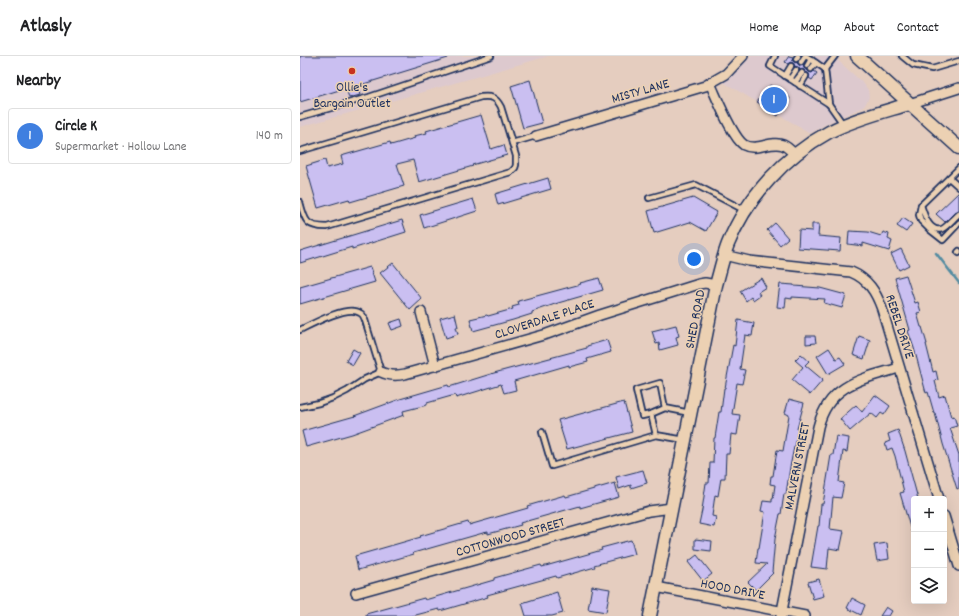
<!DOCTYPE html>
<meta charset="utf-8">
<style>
:root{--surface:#fff;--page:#f6f6f6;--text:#202124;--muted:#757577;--line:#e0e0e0;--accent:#c8321e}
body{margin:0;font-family:Dekko,sans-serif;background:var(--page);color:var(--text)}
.controls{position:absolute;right:12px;bottom:12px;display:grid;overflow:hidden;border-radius:4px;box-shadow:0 4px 16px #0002}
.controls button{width:36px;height:36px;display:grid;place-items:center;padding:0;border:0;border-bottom:1px solid var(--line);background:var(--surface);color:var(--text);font:20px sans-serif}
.you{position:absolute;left:394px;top:203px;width:14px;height:14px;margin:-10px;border:3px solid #fff;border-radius:50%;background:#1a73e8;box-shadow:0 0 0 6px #1a73e833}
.badge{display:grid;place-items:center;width:26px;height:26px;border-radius:50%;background:var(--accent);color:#fff;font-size:13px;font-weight:700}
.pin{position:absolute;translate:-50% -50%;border:2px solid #fff;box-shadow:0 1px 4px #0006}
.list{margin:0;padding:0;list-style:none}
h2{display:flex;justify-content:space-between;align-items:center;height:52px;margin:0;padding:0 16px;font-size:17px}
h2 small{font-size:13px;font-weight:400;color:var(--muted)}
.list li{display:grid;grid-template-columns:26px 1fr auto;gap:12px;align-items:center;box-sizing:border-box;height:56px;margin:0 8px 8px;padding:0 8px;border:1px solid var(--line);border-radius:4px}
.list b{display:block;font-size:15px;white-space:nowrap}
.list p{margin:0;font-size:13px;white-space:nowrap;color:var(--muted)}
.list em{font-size:13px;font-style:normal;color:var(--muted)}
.icon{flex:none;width:22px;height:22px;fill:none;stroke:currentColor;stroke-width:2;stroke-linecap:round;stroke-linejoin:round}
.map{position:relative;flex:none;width:659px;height:560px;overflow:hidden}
header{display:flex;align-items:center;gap:24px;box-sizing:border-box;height:56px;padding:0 20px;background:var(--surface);border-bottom:1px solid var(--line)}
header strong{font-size:19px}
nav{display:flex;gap:22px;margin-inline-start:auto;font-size:14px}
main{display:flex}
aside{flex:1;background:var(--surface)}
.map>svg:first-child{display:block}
.built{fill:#ddc9ce}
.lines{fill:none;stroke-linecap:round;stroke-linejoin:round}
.stream{stroke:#528ba1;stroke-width:2.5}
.building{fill:#cabff1;stroke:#1b2f5e}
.lane-casing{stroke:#1b2f5e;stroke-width:8}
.street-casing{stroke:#1b2f5e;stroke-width:12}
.secondary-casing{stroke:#1b2f5e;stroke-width:15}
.lane{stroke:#ecd1b3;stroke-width:4.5}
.street{stroke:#ecd1b3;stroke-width:9}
.secondary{stroke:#ecd1b3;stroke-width:12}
.poi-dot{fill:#c8321e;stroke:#ecd1b3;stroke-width:1.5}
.labels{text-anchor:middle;stroke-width:3;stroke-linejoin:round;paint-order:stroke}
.poi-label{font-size:14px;fill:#1b2f5e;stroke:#ecd1b3}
.street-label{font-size:14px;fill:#1b2f5e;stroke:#ecd1b3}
</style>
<header>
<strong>Atlasly</strong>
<nav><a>Home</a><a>Map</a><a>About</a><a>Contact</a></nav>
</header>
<main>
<aside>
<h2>Nearby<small></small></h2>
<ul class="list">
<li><span class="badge" style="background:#3f7fe0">1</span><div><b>Circle K</b><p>Supermarket · Hollow Lane</p></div><em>140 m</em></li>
</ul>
</aside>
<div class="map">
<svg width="659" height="560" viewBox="0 0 659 560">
<rect width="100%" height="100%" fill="#e5cdbf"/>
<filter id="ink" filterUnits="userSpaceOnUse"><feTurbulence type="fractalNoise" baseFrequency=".025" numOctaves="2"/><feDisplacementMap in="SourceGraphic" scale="8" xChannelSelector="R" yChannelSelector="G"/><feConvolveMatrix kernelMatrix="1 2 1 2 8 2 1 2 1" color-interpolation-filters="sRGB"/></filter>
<g filter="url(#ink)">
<g class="built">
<polygon points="0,0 249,0 0,71"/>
<polygon points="451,0 533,0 564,28 568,34 569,41 565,49 563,51 528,67 510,77 423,26 437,15"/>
</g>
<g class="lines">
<polyline class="stream" points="636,197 659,227"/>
</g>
<g class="building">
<polygon points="0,0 147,0 148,2 57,30 60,39 49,42 46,32 0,46"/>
<polygon points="489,0 493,1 493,4 494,6 497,6 499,9 500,10 504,9 504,12 507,14 509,16 512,17 514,15 517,17 512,24 509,22 509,18 506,16 504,14 500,14 498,11 495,11 493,7 490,7 488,8 485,6"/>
<polygon points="230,24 242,67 223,72 211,30"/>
<polygon points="470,29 490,42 478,60 457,46"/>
<polygon points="181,59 191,93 204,89 207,99 172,109 173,110 119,126 113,104 97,108 104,130 50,146 49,143 18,152 6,110 25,104 27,112 43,108 41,100 90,86 91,89 115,82 114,80 127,77 126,75"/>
<polygon points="248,122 251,133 198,149 195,138"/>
<polygon points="659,136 659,154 655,156 645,166 636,158"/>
<polygon points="393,142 417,156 406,175 390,166 354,177 348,155"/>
<polygon points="173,143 177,155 124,172 120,159"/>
<polygon points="603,162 612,168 606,176 597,170"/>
<polygon points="102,164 106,176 52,193 52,191 0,207 0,195"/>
<polygon points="475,167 488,182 480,189 467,174"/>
<polygon points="512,168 519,168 518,180 541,182 540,195 498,192 499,174 512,175"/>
<polygon points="549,175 568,176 581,180 583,176 589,178 588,183 592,185 589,195 563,187 563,190 548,188"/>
<polygon points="601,193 609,209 599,214 591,198"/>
<polygon points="93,207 122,243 110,254 80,217"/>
<polygon points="70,211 75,226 0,248 0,231"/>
<polygon points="606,219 615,247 618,246 621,256 617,257 621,271 622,271 627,288 626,288 633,316 636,315 638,324 635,325 639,341 645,339 651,361 654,360 657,370 650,372 659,399 659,432 657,433 643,388 635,357 634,357 628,336 626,337 614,292 608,275 610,274 595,222"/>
<polygon points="299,222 303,234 258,247 232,256 232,258 213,264 173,275 170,263 187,259 188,260 213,253 212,251 219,249 218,245 281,228 280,227"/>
<polygon points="461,222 466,231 458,236 460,239 453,244 451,241 446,245 440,235"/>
<polygon points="480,228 494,229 494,230 520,232 546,239 542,252 524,247 525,243 492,241 492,243 486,242 485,252 477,251"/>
<polygon points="155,258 158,271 156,271 158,278 146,282 140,262"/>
<polygon points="101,263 103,270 92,274 89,267"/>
<polygon points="438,264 454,267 452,280 445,279 440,313 445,314 442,328 437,327 432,358 440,359 437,379 431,378 429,398 426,398 425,422 421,422 418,440 415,439 412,460 416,461 414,471 399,468 402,454 406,427 409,427 410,407 413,407 414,382 415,382 419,356 421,356 424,332 425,332 433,289 435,290"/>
<polygon points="376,269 379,280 376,281 378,289 360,294 359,287 356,288 352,275"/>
<polygon points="506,280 515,280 516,287 506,288"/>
<polygon points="559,280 570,284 564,303 553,299"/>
<polygon points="307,284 311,296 287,303 288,306 269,311 269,309 214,325 216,334 204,337 201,328 156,342 155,339 127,347 127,349 103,355 104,359 52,378 6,391 2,375 55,360 54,360 100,343 148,329 149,331 194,317 287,292 287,290"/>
<polygon points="529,292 536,303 540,301 545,308 528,318 517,300"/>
<polygon points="53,293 60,297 53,309 46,305"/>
<polygon points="501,298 509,305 505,309 523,324 510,339 492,324 503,311 495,304"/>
<polygon points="575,339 590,350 584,359 581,357 577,362 571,357 550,375 540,363 556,349 562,356"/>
<polygon points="489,343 504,347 497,373 498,373 495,391 494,391 490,411 486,438 484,438 481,458 480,458 475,483 472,516 473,517 456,534 448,526 467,508 456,507 458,492 459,492 465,456 461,455 463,445 472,446 472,443 473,443 475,429 470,428 471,420 473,420 477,394 483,395 489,359 485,357"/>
<polygon points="324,346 332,376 267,393 258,364"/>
<polygon points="598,374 605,395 618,443 614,443 614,478 612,478 600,437 604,436 595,400 592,392 587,394 585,387 590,385 588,378"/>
<polygon points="536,380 549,382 547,396 543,395 539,426 544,427 541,442 533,441 530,473 544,475 540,494 529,492 527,513 511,511 518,470 519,470 521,448 523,448 531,399 533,399"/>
<polygon points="343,414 347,427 331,432 331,429 319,433 316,421"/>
<polygon points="315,427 319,441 280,452 280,450 220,467 221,469 188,478 188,476 183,477 113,497 114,498 58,514 55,500 121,481 120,480 168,466 169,469 228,452 227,450 265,439 266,441"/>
<polygon points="395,483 412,485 411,495 395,493"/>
<polygon points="331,484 335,498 294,509 295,511 257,522 256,520 187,539 188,541 140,555 139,553 112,560 66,560 66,558 124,542 125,544 194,524 194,522 241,509 242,511 302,494 301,492"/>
<polygon points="587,487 589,503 577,505 574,489"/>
<polygon points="397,499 412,518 403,525 388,506"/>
<polygon points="519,523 524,540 513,543 508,526"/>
<polygon points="292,530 310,533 306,556 288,553"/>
<polygon points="257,536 263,557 252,560 226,560 222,547"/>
<polygon points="552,542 565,549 561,559 547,552"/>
<polygon points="586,551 592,555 589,560 580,560"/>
</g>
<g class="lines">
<defs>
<g id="lane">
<polyline points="475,0 470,10 529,48 543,68"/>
<polyline points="506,0 525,13 529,48"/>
<polyline points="602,0 613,9 632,13 659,5"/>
<polyline points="496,3 498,0"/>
<polyline points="501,6 505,0"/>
<polyline points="507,10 511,3"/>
<polyline points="511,13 516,7"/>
<polyline points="525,13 535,0"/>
<polyline points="485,20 491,10"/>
<polyline points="490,23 496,14"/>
<polyline points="495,26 502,17"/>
<polyline points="500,30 506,20"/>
<polyline points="0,61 69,41 191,0"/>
<polyline points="212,87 236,80"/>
<path d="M0,95L181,41C191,40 196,41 201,51L216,100V109L215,112L211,116L27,171C6,171 5,165 0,146"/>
<polyline points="659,112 621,149 619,159 621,165 629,173 643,184 659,167"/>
<polyline points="649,122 659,131"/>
<polyline points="349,142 396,129 444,154"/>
<path d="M621,149C624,158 629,177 642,173C648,170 654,162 659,158"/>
<polyline points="659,195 658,196 659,197"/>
<path d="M0,274C12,268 48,248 60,257C63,258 64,261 65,264L81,316L65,323L47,335L33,342L19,347L0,351"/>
<polyline points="365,352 351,358 342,360 336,334 360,327 365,352 390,357"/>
<polyline points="351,358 356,379 385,384"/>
<polyline points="242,376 252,410 356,379"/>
</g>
<g id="street">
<path d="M410,27C417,42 432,81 444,89C457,96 471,84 483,89C488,91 492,96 495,99"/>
<polyline points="609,48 659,32"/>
<polyline points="236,80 405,30 426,18 443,0"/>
<path d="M424,199L449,205L551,216C568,223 576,236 582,253L639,443"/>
<polyline points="121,256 135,310"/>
<path d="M81,316C89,320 96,320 105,318L247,278L300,259L399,228L405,227L416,229"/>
<polyline points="644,460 659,510"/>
<polyline points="356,531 505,560"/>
<polyline points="56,537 349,455 372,452"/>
<path d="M481,560L518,371C529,328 562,323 599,312"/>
</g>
<g id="secondary">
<polyline points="557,0 659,92"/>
<path d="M350,560L416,229C420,215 423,201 428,188C447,141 485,100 529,76C554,63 583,56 609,48"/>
</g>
</defs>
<use href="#lane" class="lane-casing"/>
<use href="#street" class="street-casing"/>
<use href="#secondary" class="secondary-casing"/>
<use href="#lane" class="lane"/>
<use href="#street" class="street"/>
<use href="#secondary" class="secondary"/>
</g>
</g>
<circle class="poi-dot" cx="52" cy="15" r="4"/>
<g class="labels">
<g class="poi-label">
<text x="52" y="35">Ollie's<tspan x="52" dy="16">Bargain Outlet</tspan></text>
</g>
<g class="street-label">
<text transform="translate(340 34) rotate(-16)" y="5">MISTY LANE</text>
<text transform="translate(244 262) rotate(-18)" y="5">CLOVERDALE PLACE</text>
<text transform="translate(394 263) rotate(-79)" y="5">SHED ROAD</text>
<text transform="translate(601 270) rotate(72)" y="5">REBEL DRIVE</text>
<text transform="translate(496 410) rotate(-79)" y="5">MALVERN STREET</text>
<text transform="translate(210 480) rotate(-16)" y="5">COTTONWOOD STREET</text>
<text transform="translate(433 532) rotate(11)" y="5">HOOD DRIVE</text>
</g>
</g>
</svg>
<div class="controls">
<button>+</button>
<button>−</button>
<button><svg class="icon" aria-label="layers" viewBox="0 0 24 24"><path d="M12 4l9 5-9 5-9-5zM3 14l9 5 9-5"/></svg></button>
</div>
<div class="you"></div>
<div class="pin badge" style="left:474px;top:44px;background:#3f7fe0">1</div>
</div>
</main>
